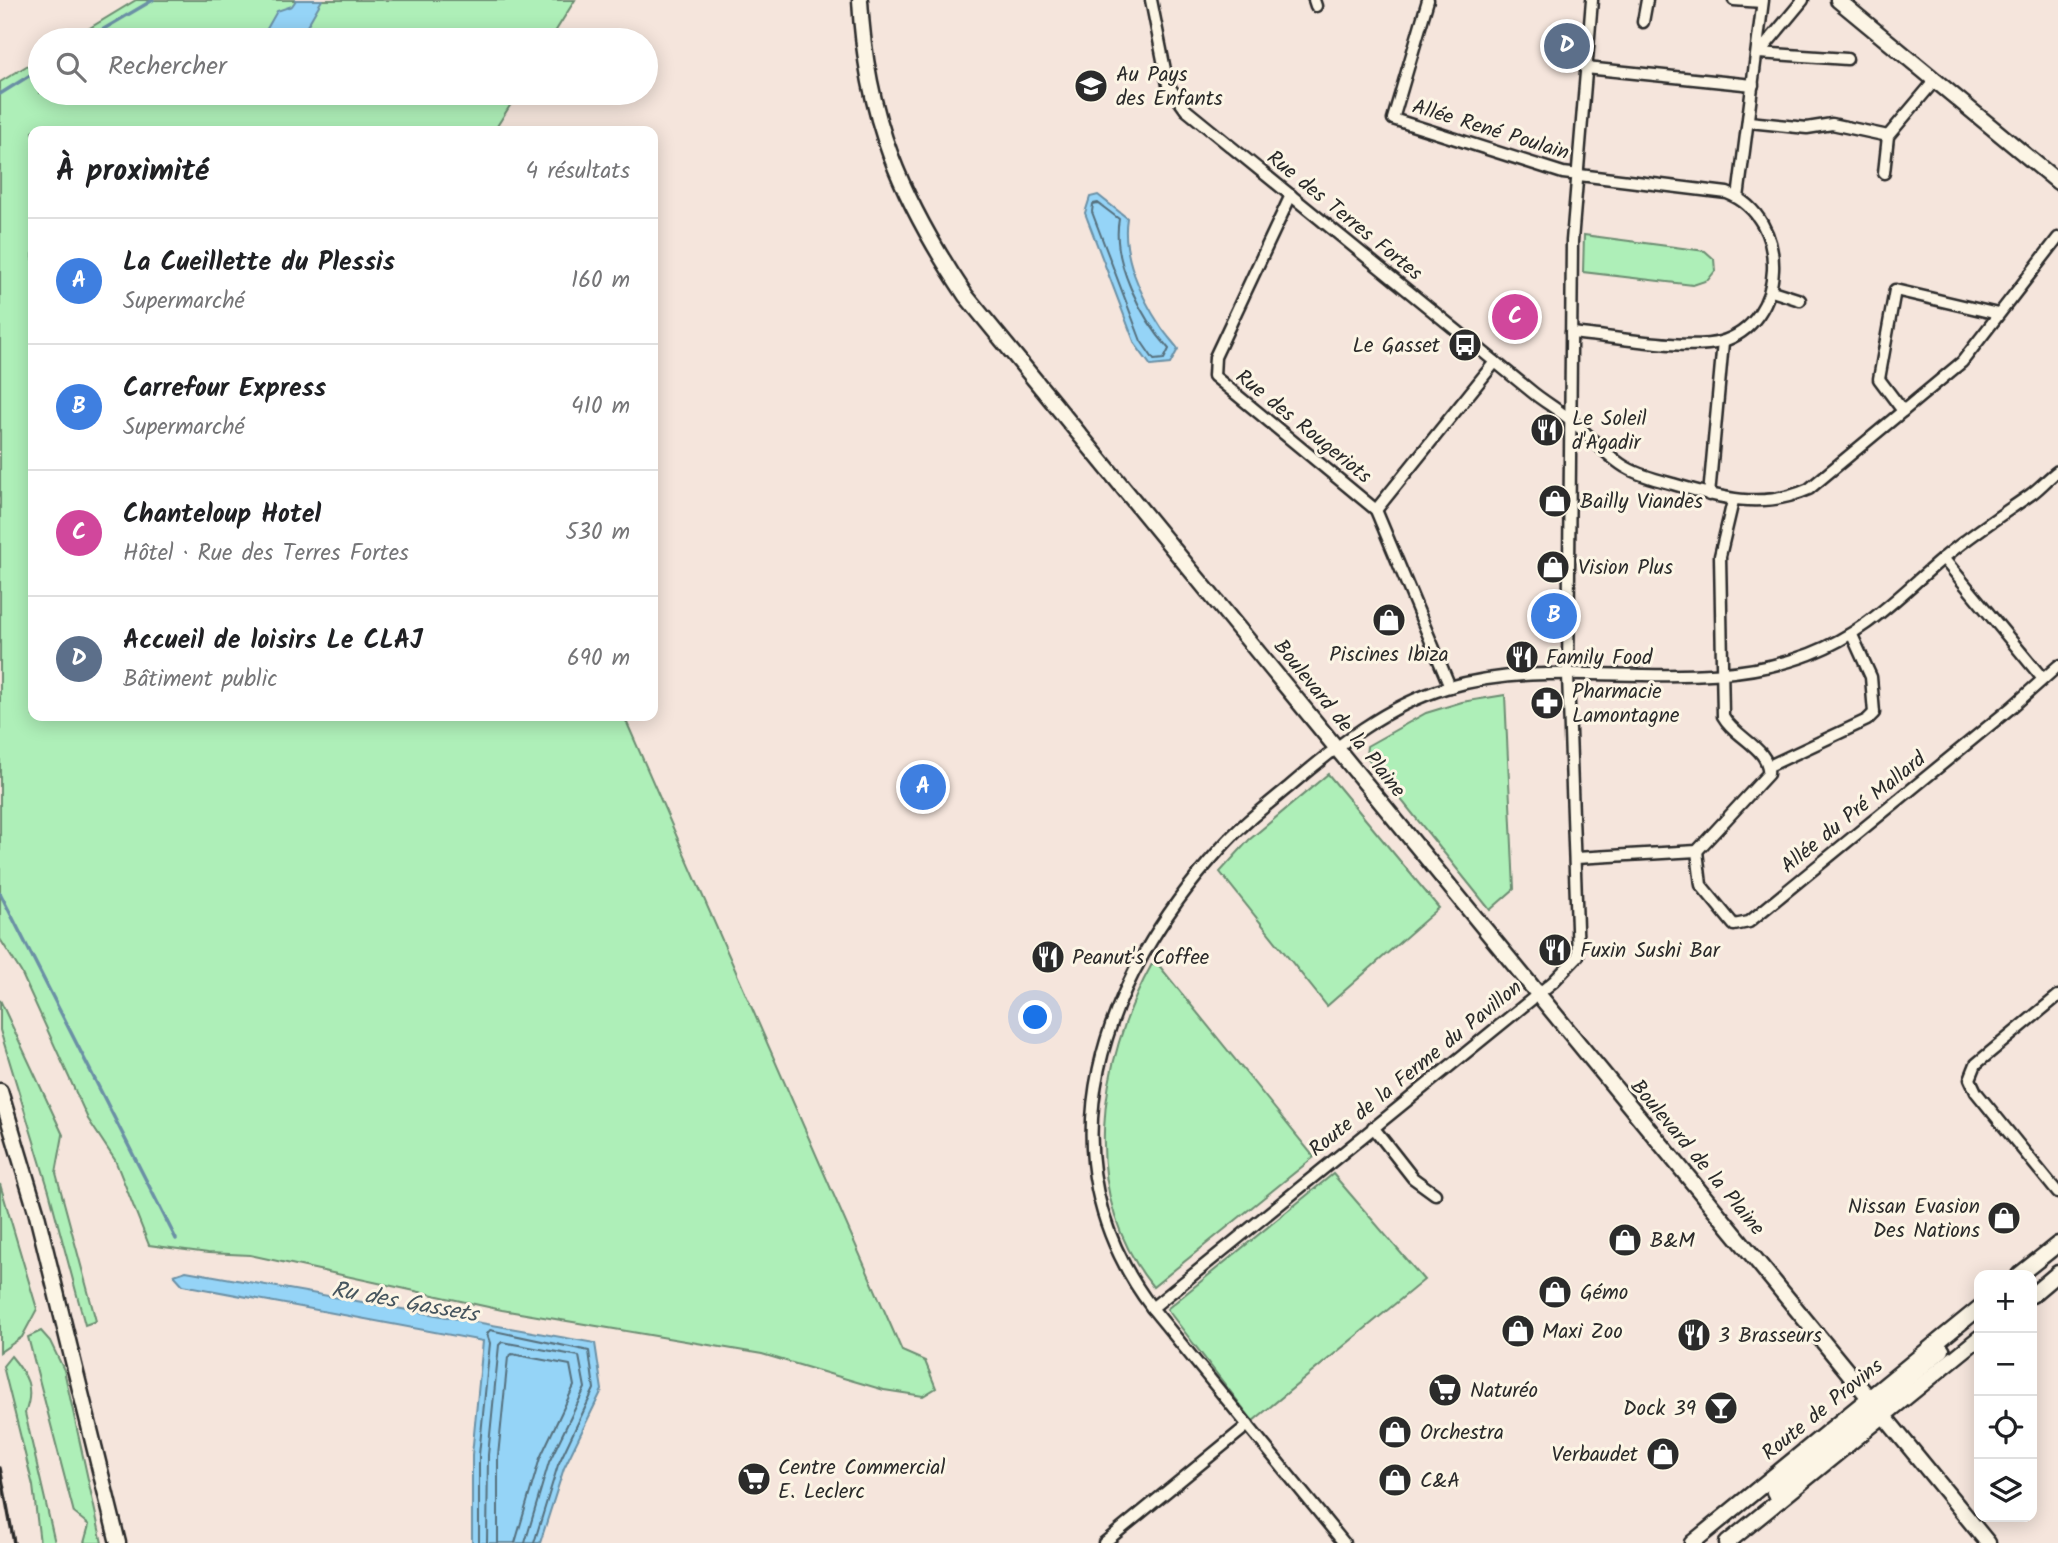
<!DOCTYPE html>
<html lang="fr">
<meta charset="utf-8">
<style>
:root{--surface:#fff;--page:#f6f6f6;--text:#202124;--muted:#757577;--line:#e0e0e0;--accent:#2b2b2b}
body{margin:0;font-family:Kalam,sans-serif;background:var(--page);color:var(--text)}
.controls{position:absolute;right:21px;bottom:21px;display:grid;overflow:hidden;border-radius:14px;box-shadow:0 4px 18px #0003}
.controls button{width:63px;height:63px;display:grid;place-items:center;padding:0;border:0;border-bottom:2px solid var(--line);background:var(--surface);color:var(--text);font:35px sans-serif}
.you{position:absolute;left:1036px;top:1018px;width:24px;height:24px;margin:-18px;border:5px solid #fff;border-radius:50%;background:#1a73e8;box-shadow:0 0 0 10px #1a73e833}
.badge{display:grid;place-items:center;width:46px;height:46px;border-radius:50%;background:var(--accent);color:#fff;font-size:23px;font-weight:700}
.pin{position:absolute;translate:-50% -50%;border:4px solid #fff;box-shadow:0 2px 7px #0006}
.list{margin:0;padding:0;list-style:none}
h2{display:flex;justify-content:space-between;align-items:center;height:91px;margin:0;padding:0 28px;font-size:30px}
h2 small{font-size:23px;font-weight:400;color:var(--muted)}
.list li{display:grid;grid-template-columns:46px 1fr auto;gap:21px;align-items:center;box-sizing:border-box;height:126px;padding:0 28px;border-top:2px solid var(--line)}
.list b{display:block;font-size:26px;white-space:nowrap}
.list p{margin:0;font-size:23px;white-space:nowrap;color:var(--muted)}
.list em{font-size:23px;font-style:normal;color:var(--muted)}
.icon{flex:none;width:38px;height:38px;fill:none;stroke:currentColor;stroke-width:2;stroke-linecap:round;stroke-linejoin:round}
.map{position:relative;flex:none;width:2058px;height:1543px;overflow:hidden}
.search{position:absolute;background:var(--surface);box-shadow:0 4px 18px #0003;left:28px;top:28px;width:630px;height:77px;display:flex;align-items:center;gap:18px;box-sizing:border-box;padding:0 24px;border-radius:38px;color:var(--muted);font-size:26px}
.panel{position:absolute;background:var(--surface);box-shadow:0 4px 18px #0003;left:28px;top:126px;width:630px;height:595px;border-radius:14px}
.map>svg:first-child{display:block}
.green{fill:#aeefb8;stroke:#6c8d72;stroke-width:2}
.water{fill:#95d4f7;stroke:#6b90a5;stroke-width:2}
.lines{fill:none;stroke-linecap:round;stroke-linejoin:round}
.shore{stroke:#556f7d;stroke-width:2}
.stream{stroke:#6b90a5;stroke-width:3.5}
.street-casing{stroke:#2b2b2b;stroke-width:15}
.secondary-casing{stroke:#2b2b2b;stroke-width:19}
.primary-casing{stroke:#2b2b2b;stroke-width:19}
.street{stroke:#fcf5e5;stroke-width:10}
.secondary{stroke:#fcf5e5;stroke-width:14}
.primary{stroke:#fcf5e5;stroke-width:14}
.rail{stroke:#2b2b2b;stroke-width:3.5}
.labels{text-anchor:middle;stroke-width:6;stroke-linejoin:round;paint-order:stroke}
.poi-label{font-size:21px;fill:#2b2b2b;stroke:#fcf5e5;text-anchor:start}
.street-label{font-size:21px;fill:#2b2b2b;stroke:#fcf5e5}
.water-label{font-size:23px;font-style:italic;fill:#46555e;stroke:#fcf5e5}
</style>
<div class="map">
<svg width="2058" height="1543" viewBox="0 0 2058 1543">
<rect width="100%" height="100%" fill="#f5e5dc"/>
<filter id="ink" filterUnits="userSpaceOnUse"><feTurbulence type="fractalNoise" baseFrequency=".0143" numOctaves="2"/><feDisplacementMap in="SourceGraphic" scale="14" xChannelSelector="R" yChannelSelector="G"/><feConvolveMatrix kernelMatrix="1 2 1 2 8 2 1 2 1" color-interpolation-filters="sRGB"/></filter>
<g filter="url(#ink)">
<g class="green">
<polygon points="136,0 575,0 550,40 70,40"/>
<polygon points="40,58 40,93 518,93 494,131 33,131 33,716 624,716 902,1351 925,1361 936,1388 923,1396 884,1390 762,1354 502,1310 250,1255 208,1253 149,1245 115,1160 88,1119 21,972 0,939 0,82"/>
<polygon points="1584,235 1705,251 1714,259 1715,271 1708,280 1693,285 1583,272"/>
<polygon points="1505,695 1514,889 1490,910 1366,756 1367,746 1426,713 1462,702"/>
<polygon points="1328,774 1439,908 1327,1006 1220,872 1249,840"/>
<path d="M1157,963L1314,1157L1153,1287C1078,1194 1098,1062 1152,964Z"/>
<polygon points="0,1000 63,1135 56,1173 96,1321 85,1325 49,1191 0,1030"/>
<polygon points="1333,1174 1424,1280 1253,1421 1167,1309"/>
<polygon points="0,1184 37,1309 22,1337 0,1352"/>
<polygon points="41,1331 50,1341 64,1370 102,1543 84,1543 89,1525 74,1513 28,1337"/>
<path d="M11,1356C27,1375 35,1388 25,1413L55,1543H40L33,1486L3,1366Z"/>
</g>
<g class="water">
<polygon points="296,0 322,0 299,40 267,40 264,34 277,11 292,6"/>
<path d="M1098,195L1127,218C1121,254 1141,297 1161,327C1166,335 1173,342 1178,349L1170,364L1151,366L1135,344L1085,213L1090,197Z"/>
<polygon points="186,1271 595,1343 602,1390 564,1468 540,1543 472,1543 472,1455 483,1341 183,1285 174,1275"/>
</g>
<g class="lines">
<g class="shore">
<path d="M1098,203L1119,219C1111,261 1142,319 1169,349L1164,359L1154,360L1141,341L1092,212L1093,204Z"/>
<polyline points="479,1543 479,1455 490,1343 487,1334 490,1330 589,1351 594,1389 558,1465 534,1543"/>
<polyline points="487,1543 488,1455 499,1345 502,1342 579,1356 585,1388 549,1462 525,1543"/>
<polyline points="498,1543 498,1456 508,1357 512,1354 570,1365 574,1386 540,1458 515,1543"/>
</g>
<g class="stream">
<polyline points="85,40 153,0"/>
<polyline points="0,94 40,69"/>
<polyline points="0,893 176,1239"/>
</g>
<defs>
<g id="street">
<path d="M1151,0L1168,85L1186,110L1531,391C1544,402 1561,411 1574,423C1592,437 1607,457 1627,468C1641,476 1658,480 1673,484C1720,498 1762,510 1809,489L1962,362L2058,238"/>
<polyline points="1314,0 1316,6"/>
<path d="M1428,0L1393,119L1563,173L1727,193C1791,218 1788,323 1720,342C1689,351 1607,336 1571,333"/>
<polyline points="1734,0 1762,2"/>
<polyline points="1643,22 1647,0"/>
<polyline points="1758,53 1847,59"/>
<polyline points="1759,53 1803,0"/>
<polyline points="1586,68 1753,85"/>
<polyline points="1749,122 1807,128 1832,124 1888,136"/>
<polyline points="1884,173 1888,136 1936,79"/>
<polyline points="1291,195 1215,357 1214,376 1376,510 1450,687"/>
<polyline points="1738,198 1763,0"/>
<polyline points="1772,291 1800,300"/>
<polyline points="1903,411 1879,379 1895,290 1998,314"/>
<polyline points="1709,495 1723,342"/>
<polyline points="1376,510 1495,362"/>
<polyline points="1943,558 2043,679"/>
<polyline points="1769,766 1867,720 1874,713 1871,677 1852,635"/>
<polyline points="1697,851 1701,885 1734,925 1749,922 2012,707 2058,666"/>
<path d="M1576,858L1697,851L1768,774C1771,749 1735,738 1723,716L1720,556L1733,501"/>
<polyline points="2058,996 1976,1064 1970,1079 1976,1092 2058,1193"/>
<polyline points="1373,1127 1413,1178 1435,1194"/>
<polyline points="1152,1308 1553,982 1578,956 1568,675 1572,241 1592,0"/>
<polyline points="1104,1543 1248,1425"/>
<path d="M1344,1543L1152,1308C1036,1154 1103,979 1220,849C1241,825 1267,805 1291,785C1338,745 1386,706 1446,688C1564,653 1694,699 1810,654C1868,631 1895,599 1941,560C1969,536 2000,516 2030,495C2040,488 2048,478 2058,471"/>
</g>
<g id="secondary">
<path d="M860,0C866,118 901,199 966,296L1988,1543"/>
<polyline points="1838,0 2058,182"/>
<polyline points="0,1091 36,1211 118,1543"/>
</g>
<g id="primary">
<polyline points="2019,1275 2058,1244"/>
<polyline points="2032,1295 2058,1273"/>
<polyline points="1774,1492 1942,1350"/>
<polyline points="1692,1543 1979,1308"/>
<polyline points="1727,1543 1979,1338"/>
</g>
</defs>
<use href="#street" class="street-casing"/>
<use href="#secondary" class="secondary-casing"/>
<use href="#primary" class="primary-casing"/>
<use href="#street" class="street"/>
<use href="#secondary" class="secondary"/>
<use href="#primary" class="primary"/>
<polyline class="rail" points="0,1468 14,1543"/>
</g>
</g>
<defs>
<symbol id="school-disc" viewBox="-11 -11 22 22"><circle r="9.5" fill="#2b2b2b" stroke="#fcf5e5"/><path d="M0-5L7-2L0 1L-7-2ZM-4 1L0 2.5L4 1V4Q0 6-4 4Z" fill="#fff"/></symbol>
<symbol id="bus-disc" viewBox="-11 -11 22 22"><circle r="9.5" fill="#2b2b2b" stroke="#fcf5e5"/><path d="M-5-6H5V4H4V6H2V4H-2V6H-4V4H-5ZM-3.5-4V0h7V-4ZM-3.5 1.2v1.5H-2V1.2ZM2 1.2v1.5H3.5V1.2Z" fill="#fff"/></symbol>
<symbol id="restaurant-disc" viewBox="-11 -11 22 22"><circle r="9.5" fill="#2b2b2b" stroke="#fcf5e5"/><path d="M-5-6h1v4h1v-4h1v4h1v-4h1v5L-1.5 .5V6h-2V.5L-5-1ZM5-6V6H3V1.5H1.5Q1.5-4 5-6Z" fill="#fff"/></symbol>
<symbol id="shop-disc" viewBox="-11 -11 22 22"><circle r="9.5" fill="#2b2b2b" stroke="#fcf5e5"/><path d="M-5-2.5h2.3a2.7 3.5 0 0 1 5.4 0H5L5.5 6h-11ZM-1.5-2.5h3a1.5 2.3 0 0 0-3 0Z" fill="#fff"/></symbol>
<symbol id="pharmacy-disc" viewBox="-11 -11 22 22"><circle r="9.5" fill="#2b2b2b" stroke="#fcf5e5"/><path d="M-2-6h4v4h4v4h-4v4h-4v-4h-4v-4h4Z" fill="#fff"/></symbol>
<symbol id="supermarket-disc" viewBox="-11 -11 22 22"><circle r="9.5" fill="#2b2b2b" stroke="#fcf5e5"/><path d="M-6-5.5h2.5l.6 2H6L4.5 2H-2.5L-4.4-4H-6ZM-1.5 3.2a1.3 1.3 0 1 0 .1 0ZM3 3.2a1.3 1.3 0 1 0 .1 0Z" fill="#fff"/></symbol>
<symbol id="bar-disc" viewBox="-11 -11 22 22"><circle r="9.5" fill="#2b2b2b" stroke="#fcf5e5"/><path d="M-6-5H6L.8 .8V4.5H3.5V6h-7V4.5H-.8V.8Z" fill="#fff"/></symbol>
</defs>
<g fill-rule="evenodd">
<use href="#school-disc" x="1072" y="67" width="38" height="38"/>
<use href="#bus-disc" x="1446" y="326" width="38" height="38"/>
<use href="#restaurant-disc" x="1528" y="411" width="38" height="38"/>
<use href="#shop-disc" x="1536" y="482" width="38" height="38"/>
<use href="#shop-disc" x="1534" y="548" width="38" height="38"/>
<use href="#shop-disc" x="1370" y="601" width="38" height="38"/>
<use href="#restaurant-disc" x="1503" y="638" width="38" height="38"/>
<use href="#pharmacy-disc" x="1528" y="684" width="38" height="38"/>
<use href="#restaurant-disc" x="1536" y="931" width="38" height="38"/>
<use href="#restaurant-disc" x="1029" y="938" width="38" height="38"/>
<use href="#shop-disc" x="1985" y="1199" width="38" height="38"/>
<use href="#shop-disc" x="1606" y="1221" width="38" height="38"/>
<use href="#shop-disc" x="1536" y="1273" width="38" height="38"/>
<use href="#shop-disc" x="1499" y="1312" width="38" height="38"/>
<use href="#restaurant-disc" x="1675" y="1316" width="38" height="38"/>
<use href="#supermarket-disc" x="1426" y="1371" width="38" height="38"/>
<use href="#bar-disc" x="1702" y="1389" width="38" height="38"/>
<use href="#shop-disc" x="1376" y="1413" width="38" height="38"/>
<use href="#shop-disc" x="1644" y="1435" width="38" height="38"/>
<use href="#supermarket-disc" x="735" y="1460" width="38" height="38"/>
<use href="#shop-disc" x="1376" y="1461" width="38" height="38"/>
</g>
<g class="labels">
<g class="poi-label">
<text x="1116" y="81">Au Pays<tspan x="1116" dy="24">des Enfants</tspan></text>
<text x="1440" y="352" text-anchor="end">Le Gasset</text>
<text x="1572" y="425">Le Soleil<tspan x="1572" dy="24">d'Agadir</tspan></text>
<text x="1580" y="508">Bailly Viandes</text>
<text x="1578" y="574">Vision Plus</text>
<text x="1389" y="661" text-anchor="middle">Piscines Ibiza</text>
<text x="1546" y="664">Family Food</text>
<text x="1572" y="698">Pharmacie<tspan x="1572" dy="24">Lamontagne</tspan></text>
<text x="1580" y="957">Fuxin Sushi Bar</text>
<text x="1072" y="964">Peanut's Coffee</text>
<text x="1980" y="1213" text-anchor="end">Nissan Evasion<tspan x="1980" dy="24">Des Nations</tspan></text>
<text x="1650" y="1247">B&amp;M</text>
<text x="1580" y="1299">Gémo</text>
<text x="1542" y="1338">Maxi Zoo</text>
<text x="1718" y="1342">3 Brasseurs</text>
<text x="1470" y="1397">Naturéo</text>
<text x="1696" y="1415" text-anchor="end">Dock 39</text>
<text x="1420" y="1439">Orchestra</text>
<text x="1638" y="1461" text-anchor="end">Verbaudet</text>
<text x="778" y="1474">Centre Commercial<tspan x="778" dy="24">E. Leclerc</tspan></text>
<text x="1420" y="1487">C&amp;A</text>
</g>
<g class="street-label">
<text transform="translate(1491 129) rotate(17)" y="7">Allée René Poulain</text>
<text transform="translate(1345 215) rotate(39)" y="7">Rue des Terres Fortes</text>
<text transform="translate(1304 426) rotate(39)" y="7">Rue des Rougeriots</text>
<text transform="translate(1340 718) rotate(51)" y="7">Boulevard de la Plaine</text>
<text transform="translate(1853 812) rotate(-39)" y="7">Allée du Pré Mallard</text>
<text transform="translate(1415 1068) rotate(-39)" y="7">Route de la Ferme du Pavillon</text>
<text transform="translate(1698 1157) rotate(50)" y="7">Boulevard de la Plaine</text>
<text transform="translate(1822 1409) rotate(-39)" y="7">Route de Provins</text>
</g>
<g class="water-label">
<text transform="translate(405 1301) rotate(10)" y="8">Ru des Gassets</text>
</g>
</g>
</svg>
<div class="controls">
<button>+</button>
<button>−</button>
<button><svg class="icon" aria-label="locate" viewBox="0 0 24 24"><circle cx="12" cy="12" r="6"/><path d="M12 2v4M12 18v4M2 12h4M18 12h4"/></svg></button>
<button><svg class="icon" aria-label="layers" viewBox="0 0 24 24"><path d="M12 4l9 5-9 5-9-5zM3 14l9 5 9-5"/></svg></button>
</div>
<div class="you"></div>
<div class="pin badge" style="left:923px;top:787px;background:#3f7fe0">A</div>
<div class="pin badge" style="left:1554px;top:616px;background:#3f7fe0">B</div>
<div class="pin badge" style="left:1515px;top:317px;background:#d1479c">C</div>
<div class="pin badge" style="left:1567px;top:46px;background:#5c6f8a">D</div>
<div class="search"><svg class="icon" aria-label="search" viewBox="0 0 24 24"><circle cx="10" cy="10" r="6"/><path d="M15 15l6 6"/></svg>Rechercher</div>
<section class="panel">
<h2>À proximité<small>4 résultats</small></h2>
<ul class="list">
<li><span class="badge" style="background:#3f7fe0">A</span><div><b>La Cueillette du Plessis</b><p>Supermarché</p></div><em>160 m</em></li>
<li><span class="badge" style="background:#3f7fe0">B</span><div><b>Carrefour Express</b><p>Supermarché</p></div><em>410 m</em></li>
<li><span class="badge" style="background:#d1479c">C</span><div><b>Chanteloup Hotel</b><p>Hôtel · Rue des Terres Fortes</p></div><em>530 m</em></li>
<li><span class="badge" style="background:#5c6f8a">D</span><div><b>Accueil de loisirs Le CLAJ</b><p>Bâtiment public</p></div><em>690 m</em></li>
</ul>
</section>
</div>
